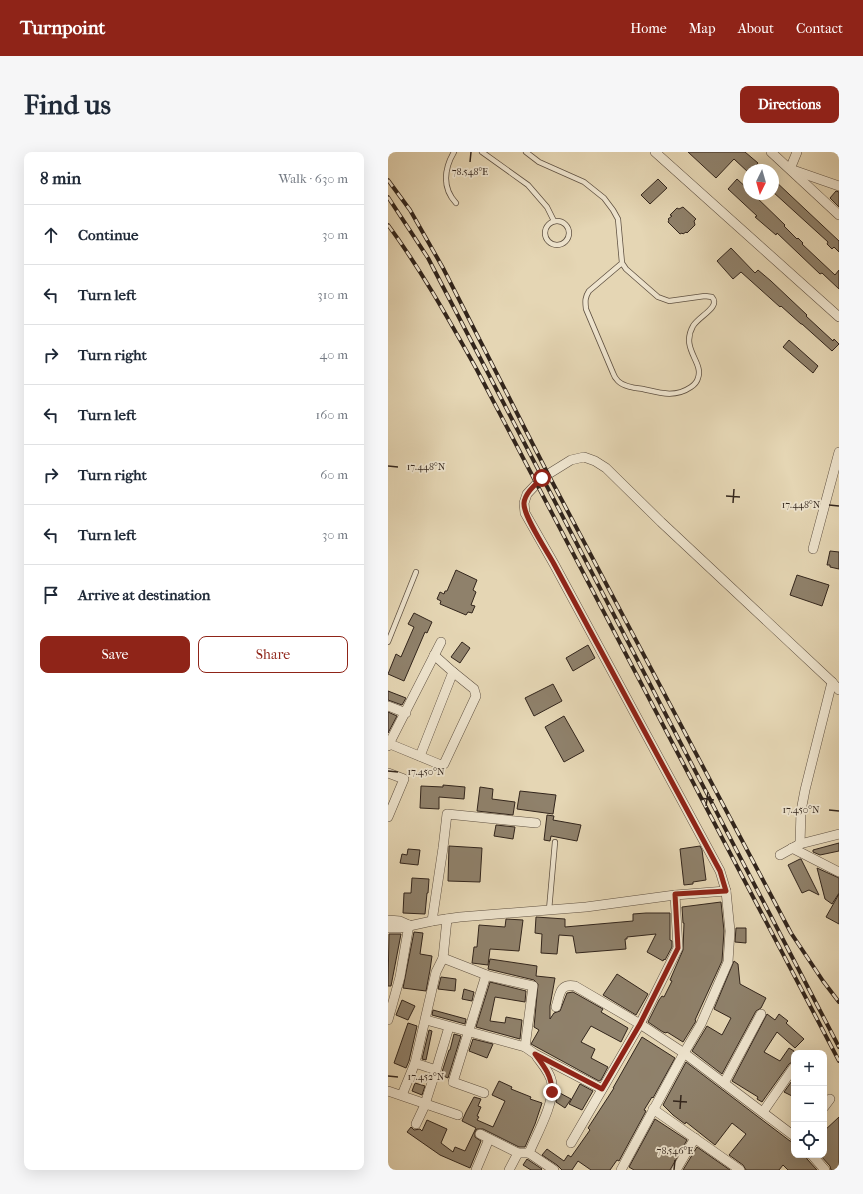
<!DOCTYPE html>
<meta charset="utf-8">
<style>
:root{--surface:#fff;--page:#f6f6f7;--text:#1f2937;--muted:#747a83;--line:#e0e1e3;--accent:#8f2418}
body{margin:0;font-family:"IM FELL French Canon",serif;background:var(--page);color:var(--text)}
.controls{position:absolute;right:12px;bottom:12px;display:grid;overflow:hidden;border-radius:8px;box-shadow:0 4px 16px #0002}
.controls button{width:36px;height:36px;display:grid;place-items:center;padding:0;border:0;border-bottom:1px solid var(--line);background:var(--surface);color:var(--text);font:20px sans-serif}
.compass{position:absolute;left:355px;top:12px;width:36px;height:36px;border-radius:50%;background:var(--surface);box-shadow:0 4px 16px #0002;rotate:185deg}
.stop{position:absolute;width:12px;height:12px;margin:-9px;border:3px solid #8f2418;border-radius:50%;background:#fff}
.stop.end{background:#8f2418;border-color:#fff;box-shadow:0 1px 4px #0008}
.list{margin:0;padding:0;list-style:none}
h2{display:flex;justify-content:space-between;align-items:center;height:52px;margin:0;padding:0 16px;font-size:17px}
h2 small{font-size:13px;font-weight:400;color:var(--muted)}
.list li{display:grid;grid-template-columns:26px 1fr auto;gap:12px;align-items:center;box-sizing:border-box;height:60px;padding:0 16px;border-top:1px solid var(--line)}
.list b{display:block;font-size:15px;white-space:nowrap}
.list em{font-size:13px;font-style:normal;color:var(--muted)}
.actions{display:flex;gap:8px;padding:12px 16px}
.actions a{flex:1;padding:9px 0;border:1px solid var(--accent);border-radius:8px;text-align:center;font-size:14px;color:var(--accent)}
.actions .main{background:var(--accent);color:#fff}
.icon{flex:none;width:22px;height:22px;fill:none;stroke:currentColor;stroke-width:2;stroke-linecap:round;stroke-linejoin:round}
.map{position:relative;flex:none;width:451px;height:1018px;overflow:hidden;border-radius:8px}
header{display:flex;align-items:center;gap:24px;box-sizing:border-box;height:56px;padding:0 20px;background:var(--accent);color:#fff}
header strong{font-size:19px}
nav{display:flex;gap:22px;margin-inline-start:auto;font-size:14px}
.intro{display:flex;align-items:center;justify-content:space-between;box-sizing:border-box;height:96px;padding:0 24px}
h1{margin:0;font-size:28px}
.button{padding:10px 18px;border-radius:8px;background:var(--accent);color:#fff;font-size:14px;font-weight:700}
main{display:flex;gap:24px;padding:0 24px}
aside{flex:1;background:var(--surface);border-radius:8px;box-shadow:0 4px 16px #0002}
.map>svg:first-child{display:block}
.building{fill:#8f816b;stroke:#32251c}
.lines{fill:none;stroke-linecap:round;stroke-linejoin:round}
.lane-casing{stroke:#5f5142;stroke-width:6}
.street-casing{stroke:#5f5142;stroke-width:10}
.lane{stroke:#eee4ce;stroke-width:4.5}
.street{stroke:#eee4ce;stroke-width:9}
.rail-casing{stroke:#32251c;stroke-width:4}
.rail{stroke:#eee4ce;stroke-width:2.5;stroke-dasharray:8;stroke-linecap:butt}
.route{stroke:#8f2418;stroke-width:5}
.ticks{fill:none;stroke:#32251c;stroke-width:1.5}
.ticks-label{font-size:10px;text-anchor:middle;fill:#32251c;stroke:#eee4ce;stroke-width:3.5;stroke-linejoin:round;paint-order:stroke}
</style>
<header>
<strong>Turnpoint</strong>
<nav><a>Home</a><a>Map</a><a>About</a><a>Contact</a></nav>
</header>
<div class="intro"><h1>Find us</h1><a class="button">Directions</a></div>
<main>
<aside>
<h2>8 min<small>Walk · 630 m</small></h2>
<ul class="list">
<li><svg class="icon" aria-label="ahead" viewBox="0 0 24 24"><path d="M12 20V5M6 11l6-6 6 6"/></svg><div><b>Continue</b></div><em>30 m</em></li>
<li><svg class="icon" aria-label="left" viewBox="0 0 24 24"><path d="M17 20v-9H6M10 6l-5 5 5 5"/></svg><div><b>Turn left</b></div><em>310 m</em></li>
<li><svg class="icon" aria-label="right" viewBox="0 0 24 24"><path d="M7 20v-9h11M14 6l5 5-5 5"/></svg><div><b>Turn right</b></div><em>40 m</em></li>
<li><svg class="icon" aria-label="left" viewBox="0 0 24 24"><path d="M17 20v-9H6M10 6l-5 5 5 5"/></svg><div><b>Turn left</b></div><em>160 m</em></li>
<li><svg class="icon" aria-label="right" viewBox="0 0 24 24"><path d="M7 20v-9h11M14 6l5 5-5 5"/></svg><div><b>Turn right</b></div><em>60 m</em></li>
<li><svg class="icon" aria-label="left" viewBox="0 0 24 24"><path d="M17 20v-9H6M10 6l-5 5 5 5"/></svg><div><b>Turn left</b></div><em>30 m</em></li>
<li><svg class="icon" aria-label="arrive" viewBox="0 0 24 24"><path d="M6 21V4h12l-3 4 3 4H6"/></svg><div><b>Arrive at destination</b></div></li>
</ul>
<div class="actions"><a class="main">Save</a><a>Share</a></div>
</aside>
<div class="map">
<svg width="451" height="1018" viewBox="0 0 451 1018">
<rect width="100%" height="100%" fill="#e5d6b4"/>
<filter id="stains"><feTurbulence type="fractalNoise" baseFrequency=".005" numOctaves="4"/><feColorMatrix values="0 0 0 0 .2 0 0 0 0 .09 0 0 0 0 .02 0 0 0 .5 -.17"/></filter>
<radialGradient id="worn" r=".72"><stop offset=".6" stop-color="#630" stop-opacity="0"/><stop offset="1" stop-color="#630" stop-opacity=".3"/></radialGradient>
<g class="building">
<polygon points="300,0 357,0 370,11 364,18 361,18 361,21 346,7 328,26"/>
<polygon points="270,27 279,36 262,52 253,43"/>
<polygon points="349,27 361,38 361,42 365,42 397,73 396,74 409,87 410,86 415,91 414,92 447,123 451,118 451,137 434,121 432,122 389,81 388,83 367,65 369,64 340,37"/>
<polygon points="385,27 451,89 451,100 446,95 444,97 439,92 440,90 385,40"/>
<polygon points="448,39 451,40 451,55 442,46"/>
<polygon points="295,55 308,67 306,69 307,73 299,81 298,80 295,82 294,81 292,82 280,70 281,68 280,67 284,64 282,63 289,56 291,57"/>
<polygon points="343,96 367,121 370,118 383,129 419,163 418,164 445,189 446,187 451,192 444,199 414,172 413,172 393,154 392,155 353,120 345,127 329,109"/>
<polygon points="401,188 430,214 425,221 395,195"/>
<polygon points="442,399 451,400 451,417 442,415 442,413 439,413"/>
<polygon points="68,418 89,428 85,438 88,440 83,453 87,454 84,461 80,460 78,463 52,452 53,449 49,447 52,440 56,442 57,439 59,439"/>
<polygon points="409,423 441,433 434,454 402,443"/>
<polygon points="26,461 44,470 39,481 37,480 16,529 0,522 8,502 13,505 26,475 20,472"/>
<polygon points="74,490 82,496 72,511 63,505"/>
<polygon points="200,493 207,506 185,519 178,506"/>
<polygon points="165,532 174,549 146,564 137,546"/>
<polygon points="0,539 18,546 14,553 0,548"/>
<polygon points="0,560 9,564 0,581"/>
<polygon points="176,564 196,599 176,610 157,575"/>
<polygon points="55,633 77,635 76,647 51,645 51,657 32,656 33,634 55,635"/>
<polygon points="92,635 105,637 104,647 127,650 125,663 89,659"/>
<polygon points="132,639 168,643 165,662 129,657"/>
<polygon points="159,663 166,664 165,668 193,673 189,689 163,684 162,689 156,688"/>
<polygon points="108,673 127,675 125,687 106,684"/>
<polygon points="451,691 451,699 432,703 425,700 425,698"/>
<polygon points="61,694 94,696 92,730 60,729"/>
<polygon points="312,694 314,698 318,728 305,730 305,732 296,733 292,697"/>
<polygon points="20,697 32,698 30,713 12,711 14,702 19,703"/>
<polygon points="412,707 413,707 431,743 421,738 414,741 400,713"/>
<polygon points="429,716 451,726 451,741 444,752 437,747"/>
<polygon points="24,726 41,727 40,741 39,741 37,762 15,761 16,741 23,741"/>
<polygon points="451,742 451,772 438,765"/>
<polygon points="333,750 336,779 334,809 307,868 308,869 295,890 279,880 278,881 275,880 260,870 271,848 274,844 276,845 284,829 282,828 295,798 296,771 295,771 294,755"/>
<polygon points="258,761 282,761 282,788 284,789 284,795 277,808 276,807 275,809 259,800 268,782 239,785 239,787 237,787 238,797 188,801 185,784 171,783 169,802 153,801 154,782 147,781 148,765 177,767 177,775 245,769 245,762"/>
<polygon points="118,767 135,768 131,799 102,797 100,813 84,811 86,795 89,795 91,773 117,775"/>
<polygon points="348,776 358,776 358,791 347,790"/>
<polygon points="26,780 35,781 32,802 44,804 42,818 38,839 15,836"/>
<polygon points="1,782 13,782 3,834 0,834"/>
<polygon points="102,807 149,814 148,824 167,826 162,854 162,867 166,861 172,859 179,841 185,840 215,857 213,860 240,876 233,890 203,874 193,890 207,897 203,906 220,915 213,928 211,929 143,892 151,878 146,875 150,832 146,828 100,817"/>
<polygon points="346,809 350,812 352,832 378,846 373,856 368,859 334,922 304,899 319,874 334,883 343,866 326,857"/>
<polygon points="229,822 260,842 248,863 215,843"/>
<polygon points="53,825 68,827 67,839 50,837"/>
<polygon points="102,830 138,839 137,850 107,845 102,869 117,871 118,865 134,868 132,887 88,875"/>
<polygon points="76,837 86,840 84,849 74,847"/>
<polygon points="14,848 27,854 20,868 8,863"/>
<polygon points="45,858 78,867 77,872 44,863"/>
<polygon points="379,862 387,868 391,862 400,869 398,871 416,887 407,896 389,880 376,900 392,909 401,896 406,899 406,909 401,912 374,950 369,947 370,945 344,929"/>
<polygon points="20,871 29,874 21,909 18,916 6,911"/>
<polygon points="41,878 44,879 38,908 34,907"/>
<polygon points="66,882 73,884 60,926 53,923 61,898 62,898"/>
<polygon points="254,885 287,906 265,946 264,945 256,958 258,959 257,961 231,1009 229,1008 222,1018 203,1018 190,1009 184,1018 174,1018 169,1013 154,1003 159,997 176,1009 180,1003 183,1005 202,978 200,976 226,936 225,936"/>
<polygon points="85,887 105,892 99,906 81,899"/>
<polygon points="298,910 369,964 402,989 406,990 406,1003 418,1003 419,1007 429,1018 400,1018 395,1013 391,1018 358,1018 355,1013 341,1003 358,982 344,971 327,993 298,970 297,972 285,963 275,953"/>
<polygon points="406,926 406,945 396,940"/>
<polygon points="111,929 124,935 123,937 143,945 142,947 154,951 147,972 137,995 131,995 95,977 89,977 87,980 87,985 93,989 82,1016 52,1003 19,980 23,975 26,978 32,977 34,979 39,968 59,977 53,991 65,1000 67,995 77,999 88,976 74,969 78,960 86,945 93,947 90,954 93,955 89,964 91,965 89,968 105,975 117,949 104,943"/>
<polygon points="27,931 37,934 34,943 24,939"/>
<polygon points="192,932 205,939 194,958 181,952"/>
<polygon points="170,940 183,947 177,956 168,950"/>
<polygon points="451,965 451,1018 443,1018 442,1014 432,1003 436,1003 436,979"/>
<polygon points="267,967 299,988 282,1018 246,1018 241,1015"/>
<polygon points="309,995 342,1018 295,1018"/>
<polygon points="139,1007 154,1017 153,1018 143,1018 135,1013"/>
</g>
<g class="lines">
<defs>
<g id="lane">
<path d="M66,0C56,17 54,36 68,51"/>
<polyline points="94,0 140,33 159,55 166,69"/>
<path d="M138,0L151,10L196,30L216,46L225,58L230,67L234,111L238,117L270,145L281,149L317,144L324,145C333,155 311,164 305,174C292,197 316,210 310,226C309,230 306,233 303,235C287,246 272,241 255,237C247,236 236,235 230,229C228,227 226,224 225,221L198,157C197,149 197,145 201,139L234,111"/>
<circle cx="169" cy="81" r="12"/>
<polyline points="0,490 28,420"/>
<polyline points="161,758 167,690"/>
</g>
<g id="street">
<polyline points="267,0 451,165"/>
<polyline points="383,0 451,63"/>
<polyline points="409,0 402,17 451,34"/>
<polyline points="425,397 451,300"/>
<polyline points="0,554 18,561"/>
<polyline points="2,592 53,613 56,612 88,544 86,537 65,520"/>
<polyline points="0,594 53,490"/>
<polyline points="32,604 65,520 46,503"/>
<polyline points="0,621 16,627 0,665"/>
<polyline points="412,692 413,659 417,638 444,530"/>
<polyline points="404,696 451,720"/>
<polyline points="392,703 412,692 451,682"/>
<polyline points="0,768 12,769 21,773"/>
<polyline points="44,769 55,696 59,662 148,671"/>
<polyline points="0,776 12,776 44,769 72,765 198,755 287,743 338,739"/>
<polyline points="55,806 101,824 145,834 137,895"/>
<path d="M168,855C172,843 171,831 187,834L252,872L296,901L406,984"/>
<polyline points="0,868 12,825 21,773"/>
<polyline points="38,868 137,895 147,902 214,937"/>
<path d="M149,905C155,913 163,922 164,932C167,950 148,984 141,1001L166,1018"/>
<polyline points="48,918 61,875"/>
<polyline points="336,931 373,862"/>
<polyline points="0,939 70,963"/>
<polyline points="96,941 65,930 98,823"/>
<polyline points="14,943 27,911"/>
<polyline points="436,955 442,947"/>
<polyline points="265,957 352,1018"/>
<polyline points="375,960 406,915"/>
<polyline points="28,972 36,955 48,918 27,911 48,820 55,806 59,767"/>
<polyline points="92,982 130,1001 141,1001"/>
<polyline points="183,991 252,872 290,796 287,743"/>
<polyline points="424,1003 437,1018"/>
<polyline points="88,1018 101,987"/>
<polyline points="121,1018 130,1001"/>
<polyline points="233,1018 296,901 313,872 340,810 342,779 338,739 332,719 166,412 137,361 136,351 139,342 154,326 183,308 196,305 207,309 218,316 273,370 444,530 451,538"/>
<polyline points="288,1018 307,986"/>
</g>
</defs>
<use href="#lane" class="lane-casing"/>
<use href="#street" class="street-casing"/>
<use href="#lane" class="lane"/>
<use href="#street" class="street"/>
<defs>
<g id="rail">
<polyline points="0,28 22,58 55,116 160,322 403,781 435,829 451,850"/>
<polyline points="0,45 40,106 451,895"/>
<path d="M0,73C34,119 61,168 89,218L451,909"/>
</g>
</defs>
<use href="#rail" class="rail-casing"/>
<use href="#rail" class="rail"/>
</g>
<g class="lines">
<path class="route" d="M154,326C147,333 137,341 136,351C135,364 159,399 166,412L332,719L338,739L287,742L290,796L252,872L214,937L147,902C156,914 164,924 164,940"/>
</g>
<path class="ticks" d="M82,10L83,0M0,314L10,315M338,344L352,345M345,351L346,337M441,353L451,354M0,619L10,620M312,646L326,648M318,654L320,640M441,658L451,659M0,924L10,925M285,949L299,950M292,957L293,943M286,1018L287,1008"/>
<g class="ticks-label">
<text x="82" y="23">78.548°E</text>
<text x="38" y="318">17.448°N</text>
<text x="413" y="356">17.448°N</text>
<text x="38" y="623">17.450°N</text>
<text x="413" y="661">17.450°N</text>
<text x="38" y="928">17.452°N</text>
<text x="287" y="1002">78.546°E</text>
</g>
<rect width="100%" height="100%" filter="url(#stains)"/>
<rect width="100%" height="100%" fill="url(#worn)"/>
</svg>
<div class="controls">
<button>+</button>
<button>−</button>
<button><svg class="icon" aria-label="locate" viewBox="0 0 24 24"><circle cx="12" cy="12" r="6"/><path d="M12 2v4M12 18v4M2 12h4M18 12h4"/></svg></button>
</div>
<svg class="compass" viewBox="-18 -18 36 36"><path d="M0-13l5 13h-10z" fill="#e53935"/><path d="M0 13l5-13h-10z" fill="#747a83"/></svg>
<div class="stop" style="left:154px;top:326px"></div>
<div class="stop end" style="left:164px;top:940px"></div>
</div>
</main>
